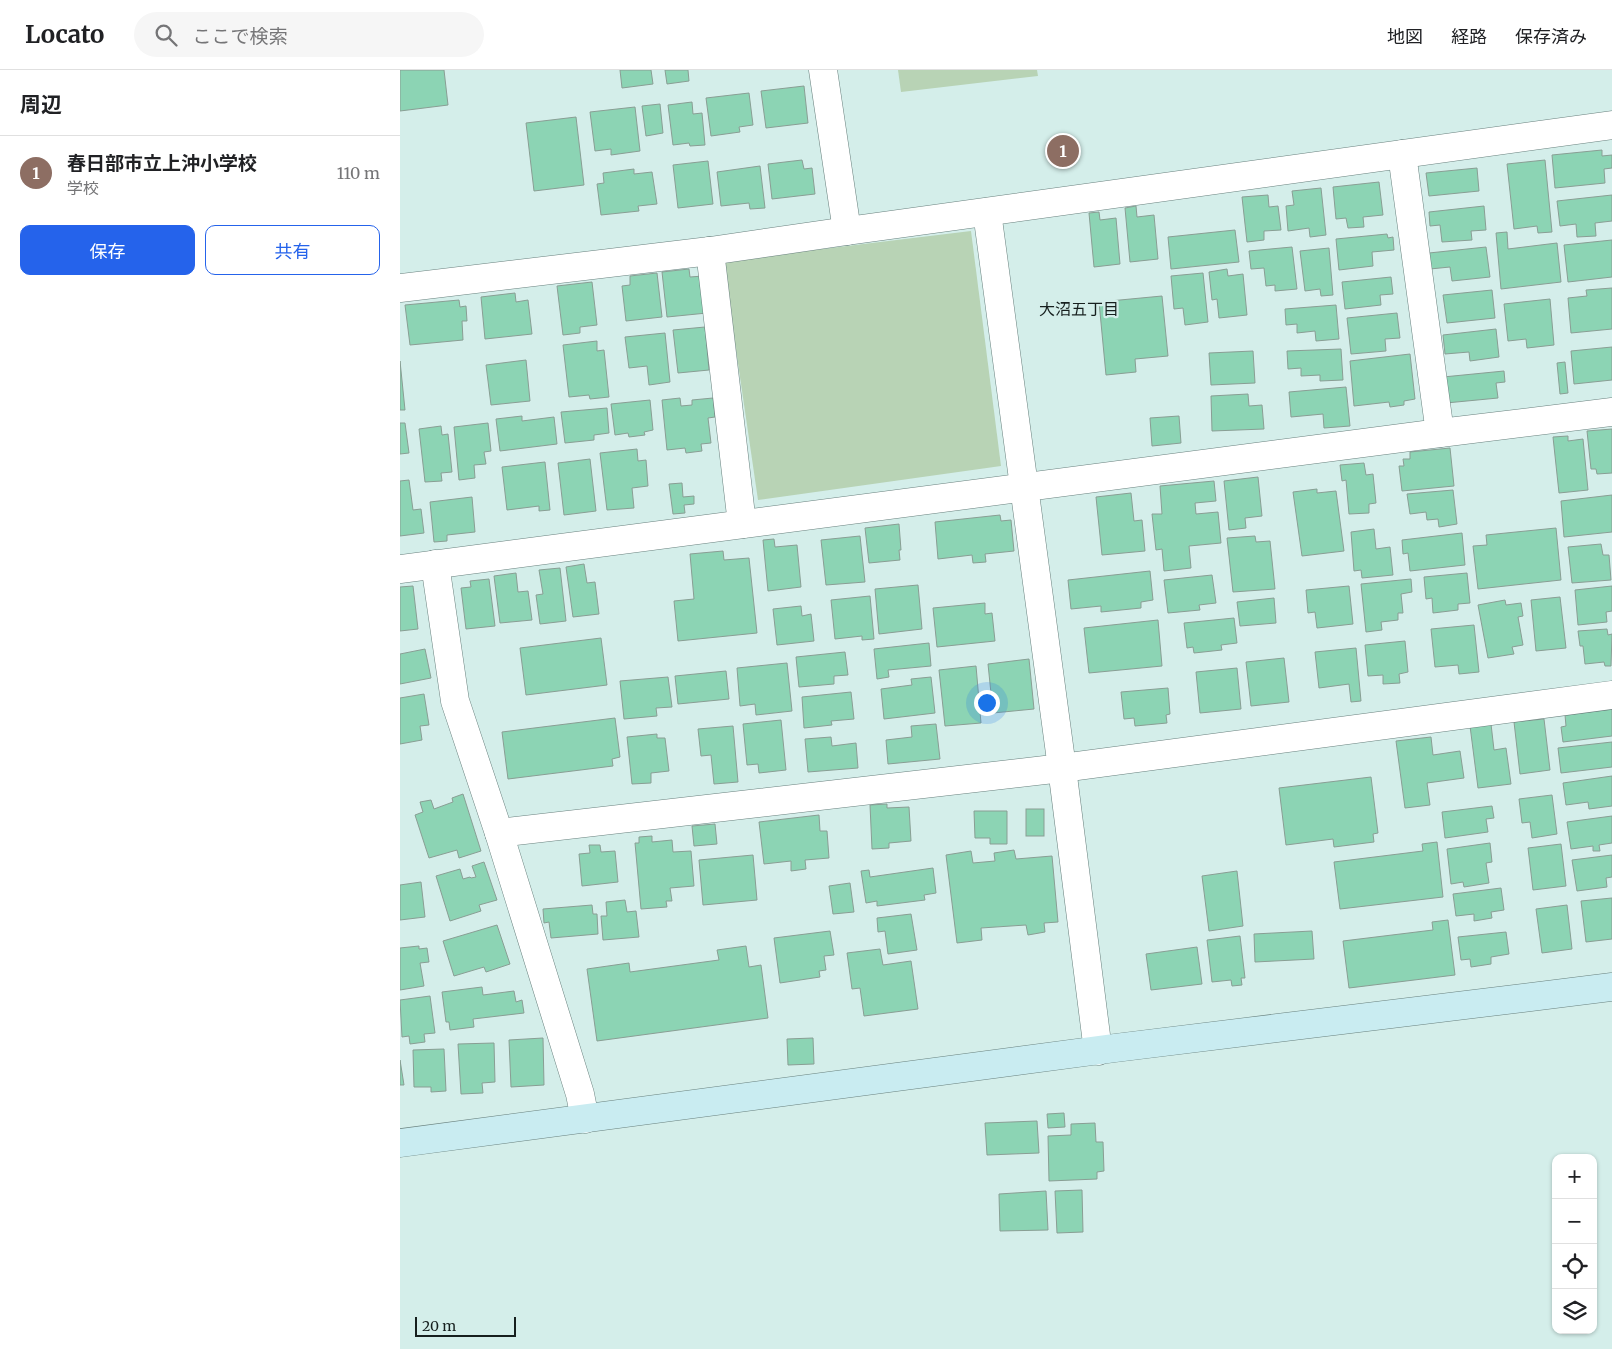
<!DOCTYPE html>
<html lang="ja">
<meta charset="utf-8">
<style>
:root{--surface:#fff;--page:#f6f6f6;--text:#202124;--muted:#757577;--line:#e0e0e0;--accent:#2563eb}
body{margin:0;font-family:Merriweather,"Noto Sans JP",serif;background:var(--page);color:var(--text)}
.controls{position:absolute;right:15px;bottom:15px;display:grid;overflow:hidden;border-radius:10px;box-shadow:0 1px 4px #0004}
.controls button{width:45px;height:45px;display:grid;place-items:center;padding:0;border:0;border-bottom:1px solid var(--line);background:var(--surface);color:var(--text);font:25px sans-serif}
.scale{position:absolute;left:15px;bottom:12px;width:101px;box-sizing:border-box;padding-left:5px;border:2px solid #161f1e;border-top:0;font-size:14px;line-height:18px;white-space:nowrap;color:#161f1e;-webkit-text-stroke:4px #d4eeea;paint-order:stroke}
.you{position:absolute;left:586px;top:632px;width:18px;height:18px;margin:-12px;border:4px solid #fff;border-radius:50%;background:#1a73e8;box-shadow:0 0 0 8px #1a73e833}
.badge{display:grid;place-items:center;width:32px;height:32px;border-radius:50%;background:var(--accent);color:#fff;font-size:16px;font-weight:700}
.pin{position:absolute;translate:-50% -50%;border:2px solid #fff;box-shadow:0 1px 5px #0006}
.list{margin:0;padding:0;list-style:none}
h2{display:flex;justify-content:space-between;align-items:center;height:65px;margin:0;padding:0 20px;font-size:21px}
h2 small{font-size:16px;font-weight:400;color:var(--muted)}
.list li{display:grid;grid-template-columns:32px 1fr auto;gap:15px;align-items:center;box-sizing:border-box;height:75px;padding:0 20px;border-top:1px solid var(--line)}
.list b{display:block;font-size:19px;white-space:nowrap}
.list p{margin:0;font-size:16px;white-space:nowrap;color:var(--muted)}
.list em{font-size:16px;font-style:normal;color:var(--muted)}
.actions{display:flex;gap:10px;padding:15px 20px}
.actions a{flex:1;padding:11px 0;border:1px solid var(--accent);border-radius:10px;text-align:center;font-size:18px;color:var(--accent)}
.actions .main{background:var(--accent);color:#fff}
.icon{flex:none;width:28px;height:28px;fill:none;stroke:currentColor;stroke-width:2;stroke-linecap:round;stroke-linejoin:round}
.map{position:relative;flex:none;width:1212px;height:1279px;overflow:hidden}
header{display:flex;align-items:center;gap:30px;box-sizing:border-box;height:70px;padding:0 25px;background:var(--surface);border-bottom:1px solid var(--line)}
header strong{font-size:24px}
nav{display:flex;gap:28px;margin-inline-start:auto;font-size:18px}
.search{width:350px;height:45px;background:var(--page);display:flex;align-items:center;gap:12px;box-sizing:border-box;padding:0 18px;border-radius:28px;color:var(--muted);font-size:19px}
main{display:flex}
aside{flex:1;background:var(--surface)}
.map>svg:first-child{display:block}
.green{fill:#b8d3b5}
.building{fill:#8cd4b4;stroke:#899e94}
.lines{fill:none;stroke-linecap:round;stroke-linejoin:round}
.street-casing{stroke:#69817e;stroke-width:29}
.secondary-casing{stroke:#69817e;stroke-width:29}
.street{stroke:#fff;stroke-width:28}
.secondary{stroke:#c9ecf1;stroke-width:28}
.labels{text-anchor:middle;stroke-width:4.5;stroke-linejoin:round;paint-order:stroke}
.neighbourhood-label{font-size:16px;fill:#161f1e;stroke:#d4eeea}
</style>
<header>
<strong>Locato</strong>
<div class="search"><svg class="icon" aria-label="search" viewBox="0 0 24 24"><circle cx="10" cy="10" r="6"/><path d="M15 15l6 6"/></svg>ここで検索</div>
<nav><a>地図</a><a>経路</a><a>保存済み</a></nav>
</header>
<main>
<aside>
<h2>周辺<small></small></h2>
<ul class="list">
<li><span class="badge" style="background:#8d6e63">1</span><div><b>春日部市立上沖小学校</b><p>学校</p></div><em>110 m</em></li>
</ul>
<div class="actions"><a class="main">保存</a><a>共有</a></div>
</aside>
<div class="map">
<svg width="1212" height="1279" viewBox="0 0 1212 1279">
<rect width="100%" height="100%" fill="#d4eeea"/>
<g class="green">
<polygon points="498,0 637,0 638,6 501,22"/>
<polygon points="571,161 601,396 358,430 323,191"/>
</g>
<g class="building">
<polygon points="0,0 44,0 48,35 0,41"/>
<polygon points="220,0 251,0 253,14 222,18"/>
<polygon points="265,0 288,0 289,11 267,14"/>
<polygon points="404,16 408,53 366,58 361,21"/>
<polygon points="349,23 353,55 339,57 340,62 311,66 306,28"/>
<polygon points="292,32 293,44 302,43 305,75 290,76 289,73 273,75 268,35"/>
<polygon points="260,34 263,63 246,66 242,36"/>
<polygon points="235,37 240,81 211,85 211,79 195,81 190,42"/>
<polygon points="176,47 184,115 134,121 126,53"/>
<polygon points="1202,80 1202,86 1212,85 1212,98 1204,99 1205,113 1155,118 1152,85"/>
<polygon points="402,90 404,99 412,98 415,124 372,129 368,94"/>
<polygon points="1145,90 1152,162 1138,163 1137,156 1114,159 1107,94"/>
<polygon points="308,91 313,134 278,138 273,95"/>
<polygon points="360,96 365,138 350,139 349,133 321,136 317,102"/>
<polygon points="1077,98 1079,121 1029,126 1026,103"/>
<polygon points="234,99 234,104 252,102 257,134 238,136 239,141 201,145 197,114 204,113 203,103"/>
<polygon points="979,112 983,145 963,147 964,157 948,158 946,148 936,149 933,117"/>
<polygon points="921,118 926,165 910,167 909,158 888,161 886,136 894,135 892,121"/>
<polygon points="868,125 869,137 878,136 881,160 864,161 864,170 847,172 842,127"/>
<polygon points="1212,125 1212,151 1195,153 1196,166 1177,167 1176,154 1160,156 1157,131"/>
<polygon points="736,136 737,147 754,145 758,189 730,192 725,138"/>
<polygon points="1084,136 1086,160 1071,161 1072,170 1042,172 1040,155 1030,156 1029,142"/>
<polygon points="699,142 700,150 716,148 720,194 694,197 689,143"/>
<polygon points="835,160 839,192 771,199 768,167"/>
<polygon points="1107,162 1108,179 1157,173 1161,212 1101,219 1096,163"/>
<polygon points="987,164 988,168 993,167 994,180 972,182 973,196 939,200 936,169"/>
<polygon points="1212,170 1212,207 1168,212 1164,175"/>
<polygon points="892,177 897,219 875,221 875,215 866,216 864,198 851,199 849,181"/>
<polygon points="1086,177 1090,207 1052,211 1050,197 1030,199 1029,183"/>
<polygon points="929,178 933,225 921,226 920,219 905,221 900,181"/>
<polygon points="289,199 290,207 303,206 307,243 267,247 262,202"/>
<polygon points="827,199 828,206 843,204 847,245 819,248 817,229 812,230 809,202"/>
<polygon points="257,203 262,247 226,251 222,216 230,215 230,206"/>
<polygon points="803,203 808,252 785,255 783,238 774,239 771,206"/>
<polygon points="991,207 993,224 980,225 981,235 945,239 942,212"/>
<polygon points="192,212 197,255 180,257 180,263 163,265 157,216"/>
<polygon points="1212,218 1212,259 1171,263 1168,228 1187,226 1186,220"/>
<polygon points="1092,220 1095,248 1047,253 1043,225"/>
<polygon points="115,223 116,232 128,230 132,264 85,269 81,227"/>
<polygon points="762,226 768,286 735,289 736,302 706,305 699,232"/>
<polygon points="1150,229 1154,275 1127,278 1126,269 1108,271 1104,234"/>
<polygon points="59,230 60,237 66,236 67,251 62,251 63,270 10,275 5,235"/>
<polygon points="936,235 939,269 916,271 915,261 897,263 897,254 886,255 885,239"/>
<polygon points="997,243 1000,268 985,269 986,281 951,284 947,248"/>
<polygon points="305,257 309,300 278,303 273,260"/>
<polygon points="1096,259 1099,287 1070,291 1069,282 1045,284 1043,265"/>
<polygon points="265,263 270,312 249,315 247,296 229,298 225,267"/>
<polygon points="197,271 197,281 204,280 209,327 190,329 189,325 169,327 163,275"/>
<polygon points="1212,277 1212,310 1174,314 1171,281"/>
<polygon points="941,279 943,310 920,311 920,305 901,306 901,298 888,299 887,281"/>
<polygon points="853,281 855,313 811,315 809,283"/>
<polygon points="1010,284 1015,329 1004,331 1004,335 990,337 989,332 954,336 950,291"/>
<polygon points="126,290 130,331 91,335 86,295"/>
<polygon points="0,291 5,340 0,340"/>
<polygon points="1165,292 1168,323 1160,324 1157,293"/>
<polygon points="1104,301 1105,312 1096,313 1098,328 1046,333 1043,307"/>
<polygon points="946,317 950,356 924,358 923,344 891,347 889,322"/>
<polygon points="848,324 849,336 862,335 864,359 812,361 811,326"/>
<polygon points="280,328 281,336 292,335 292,330 313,328 315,347 308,348 311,373 301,374 302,381 286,383 285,378 267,380 262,330"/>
<polygon points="250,330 253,360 244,362 245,365 229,367 228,363 215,365 211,334"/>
<polygon points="207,338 209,363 194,365 194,370 165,373 161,342"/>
<polygon points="122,346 122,351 154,347 157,374 100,381 96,349"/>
<polygon points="779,346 781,373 752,376 750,348"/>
<polygon points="0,353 5,353 9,383 0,384"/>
<polygon points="88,353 91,381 84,382 86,394 74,395 75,408 59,410 54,357"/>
<polygon points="41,356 42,365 48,364 52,402 41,403 42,411 25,412 19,359"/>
<polygon points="1212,359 1212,403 1197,404 1196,399 1191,399 1187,361"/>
<polygon points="1168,366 1168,371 1183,369 1188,420 1159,423 1153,367"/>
<polygon points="1050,378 1054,416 1002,421 999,396 1004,396 1003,389 1010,389 1010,382"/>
<polygon points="237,379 238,391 246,390 248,416 232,418 234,438 207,440 200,383"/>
<polygon points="190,389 196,441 164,445 158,393"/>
<polygon points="145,392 150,440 139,441 139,436 107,440 102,397"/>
<polygon points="964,393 966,405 973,404 976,433 969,434 969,443 949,444 946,410 942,411 940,395"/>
<polygon points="858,407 862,446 845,448 846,458 829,460 824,411"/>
<polygon points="9,410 13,440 21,439 24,463 0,466 0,411"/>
<polygon points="814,411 816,431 795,433 796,444 818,442 821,473 789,476 791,498 764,501 762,479 756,480 752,444 762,444 760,416"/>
<polygon points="282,413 283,427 294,426 294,434 284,435 285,443 273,444 269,414"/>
<polygon points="917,419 917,423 936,421 944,481 902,486 893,422"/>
<polygon points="1053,420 1057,454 1039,457 1038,449 1027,450 1026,442 1010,444 1007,424"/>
<polygon points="731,423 734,451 742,450 745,481 702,485 696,427"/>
<polygon points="1212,425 1212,462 1164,467 1161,431"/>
<polygon points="72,427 75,462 47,465 47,471 34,472 30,432"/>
<polygon points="600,445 601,451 611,450 614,481 585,484 586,492 573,493 572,485 538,489 535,452"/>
<polygon points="499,454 501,480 499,480 500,490 469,493 465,458"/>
<polygon points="1156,458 1161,510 1078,519 1073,476 1087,475 1086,465"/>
<polygon points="974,459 976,479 990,477 993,505 962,508 961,500 954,501 951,462"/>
<polygon points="1062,463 1065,495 1010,501 1008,483 1003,484 1002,470"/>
<polygon points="460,466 465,512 426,515 421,470"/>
<polygon points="855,466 856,472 870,471 875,519 833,522 827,468"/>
<polygon points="374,469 375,477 397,475 401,517 368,521 363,470"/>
<polygon points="1201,474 1203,485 1209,485 1211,510 1172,513 1168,477"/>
<polygon points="323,481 324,490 349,488 357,563 278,571 274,531 294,529 290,484"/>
<polygon points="184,494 187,513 195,512 199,544 173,547 166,497"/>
<polygon points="160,498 166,551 140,554 136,525 143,524 139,500"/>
<polygon points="750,501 753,530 741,532 741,538 701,542 701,536 671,539 668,510"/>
<polygon points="116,503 118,522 128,521 132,550 100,553 94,506"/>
<polygon points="1067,503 1070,533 1058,534 1058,540 1033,543 1032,528 1026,529 1024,507"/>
<polygon points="812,505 816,533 799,535 800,540 768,543 764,510"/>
<polygon points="89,509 95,556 66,559 61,518 71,517 70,511"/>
<polygon points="1011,509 1012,522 1001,524 1003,543 998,543 998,550 981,552 982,560 966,562 961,514"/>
<polygon points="518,515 522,559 479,564 475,519"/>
<polygon points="13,516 18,559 0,561 0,517"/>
<polygon points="949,516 953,554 917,558 915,542 908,543 906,520"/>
<polygon points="1212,516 1212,541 1206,542 1207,552 1178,555 1175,520"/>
<polygon points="470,526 474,569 462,570 462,566 435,569 431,530"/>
<polygon points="1160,527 1166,578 1136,581 1131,530"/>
<polygon points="874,528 876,553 840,556 837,532"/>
<polygon points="1105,530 1106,535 1121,533 1123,546 1118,547 1123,575 1112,577 1114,584 1088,588 1078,535"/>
<polygon points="585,533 585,544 592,543 595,571 537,577 533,538"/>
<polygon points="401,536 402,546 411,544 414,571 377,575 373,539"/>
<polygon points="834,548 837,573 821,575 822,580 794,583 793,577 787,578 784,553"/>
<polygon points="758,550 762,596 689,603 684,558"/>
<polygon points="1074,555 1079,602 1059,604 1058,595 1035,597 1031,559"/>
<polygon points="1207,559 1208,565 1212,564 1211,596 1205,596 1204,592 1185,594 1183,576 1180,576 1178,561"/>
<polygon points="201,568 207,615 126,625 120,578"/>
<polygon points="1005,571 1008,602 999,604 1000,613 983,614 983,605 968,606 965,575"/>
<polygon points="529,573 531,596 488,600 489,607 477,609 474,579"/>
<polygon points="956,578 961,631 951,632 949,614 919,618 915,582"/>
<polygon points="25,579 31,608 0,614 0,584"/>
<polygon points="445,582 448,605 434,606 434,614 399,617 396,587"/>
<polygon points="884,588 889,632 851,636 846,592"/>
<polygon points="629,589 634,639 593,643 588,594"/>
<polygon points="387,593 392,641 356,645 355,634 340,636 337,598"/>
<polygon points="576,596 581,653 545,656 539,600"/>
<polygon points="837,598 841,639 800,643 796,602"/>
<polygon points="326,601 329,629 278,634 275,606"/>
<polygon points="268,607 272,637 256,638 257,646 224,649 220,611"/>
<polygon points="531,607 535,643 484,649 481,619 512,615 511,609"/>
<polygon points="768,618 770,644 766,645 767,653 735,656 734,648 724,649 721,622"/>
<polygon points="451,622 454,649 431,651 432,655 404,658 402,627"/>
<polygon points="24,624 29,655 20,656 22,670 0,674 0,628"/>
<polygon points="1212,639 1212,666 1163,672 1161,657 1166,656 1165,645"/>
<polygon points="215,648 220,687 212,689 213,696 108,709 102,662"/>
<polygon points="1144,649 1150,700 1120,704 1114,652"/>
<polygon points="381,650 386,700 359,703 358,694 347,695 343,654"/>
<polygon points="536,654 540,689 488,694 486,670 512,667 511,656"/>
<polygon points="1091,654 1094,680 1106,678 1111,714 1078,718 1070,656"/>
<polygon points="333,656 338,712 314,714 311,685 301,686 298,659"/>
<polygon points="257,664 257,668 265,668 269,701 251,703 251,713 232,714 227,667"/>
<polygon points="431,667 432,676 456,673 458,698 408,702 405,669"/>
<polygon points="1031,667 1033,685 1060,681 1064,708 1027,713 1030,735 1005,738 996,671"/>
<polygon points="1212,672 1212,697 1161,703 1158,678"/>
<polygon points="1212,706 1212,736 1189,739 1188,732 1166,735 1163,713"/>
<polygon points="971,707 978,763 973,764 974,772 934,777 933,769 886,775 879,718"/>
<polygon points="63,724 81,781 59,788 57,780 29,788 15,745 23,742 20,732 31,730 34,739 53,732 52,728"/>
<polygon points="1152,725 1157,764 1132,768 1130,752 1122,753 1119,729"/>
<polygon points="487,734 487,738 509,737 511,771 489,773 489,778 472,779 470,735"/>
<polygon points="1092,736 1094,748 1086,749 1088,762 1045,768 1042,742"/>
<rect x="626" y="739" width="18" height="27"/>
<polygon points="574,741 607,741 607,774 590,774 590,768 575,768"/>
<polygon points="419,745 420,761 427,761 429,788 405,790 406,799 391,801 391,791 364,794 359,752"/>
<polygon points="1212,746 1212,773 1199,775 1200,781 1193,781 1193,776 1171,779 1167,752"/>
<polygon points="315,754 317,774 294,776 292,756"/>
<polygon points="252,766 252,772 272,770 273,782 291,781 294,816 270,818 272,831 266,831 267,837 241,839 235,773 239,773 239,767"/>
<polygon points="1037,772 1043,827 940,839 934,792 1023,781 1022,774"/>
<polygon points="1090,773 1092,792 1086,793 1089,813 1064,817 1063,812 1051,814 1047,779"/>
<polygon points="1161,774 1166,816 1133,820 1128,778"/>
<polygon points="189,775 200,775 201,782 215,781 218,812 182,816 179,784 190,783"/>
<polygon points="614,780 616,789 652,786 658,852 644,853 645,862 628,865 626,855 581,858 582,870 557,873 546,785 571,781 573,793 595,791 594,783"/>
<polygon points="353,785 357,830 303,835 299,790"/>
<polygon points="1212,785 1212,807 1206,808 1207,817 1177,821 1172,790"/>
<polygon points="84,792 97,830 79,835 81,841 50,851 36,806 60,799 63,809 70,807 71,808 76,807 72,796"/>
<polygon points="533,798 536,823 524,825 525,830 477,836 477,831 466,833 461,801 469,800 470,807"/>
<polygon points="837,801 843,856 809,861 802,806"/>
<polygon points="21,812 25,847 0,850 0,815"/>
<polygon points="450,813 454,842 433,844 429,816"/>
<polygon points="1101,818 1104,840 1091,842 1092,848 1074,851 1074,844 1056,846 1053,824"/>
<polygon points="1212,828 1212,869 1186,872 1181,831"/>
<polygon points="225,830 227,842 236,841 239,867 203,870 201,846 207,846 206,832"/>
<polygon points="192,835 193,844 197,844 198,864 151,868 149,852 144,853 143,839"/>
<polygon points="1167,835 1172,879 1142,883 1136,839"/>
<polygon points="511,844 517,880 488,884 485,861 478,862 477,848"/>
<polygon points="1048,850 1055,905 949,918 943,871 1033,860 1032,852"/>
<polygon points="97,855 110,894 86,902 84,897 54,906 43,871"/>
<polygon points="430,861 434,885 424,886 426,900 419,901 420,907 380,913 374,868"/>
<polygon points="912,861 914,889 855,892 854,864"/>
<polygon points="1106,862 1109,884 1091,887 1091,894 1071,897 1070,889 1061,890 1058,867"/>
<polygon points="840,866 845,908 841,908 842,915 832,916 831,910 812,912 807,870"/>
<polygon points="19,876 19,879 27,878 29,892 20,893 24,916 0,920 0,878"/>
<polygon points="346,876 349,897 361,895 368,948 197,971 187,899 229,893 230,902 319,890 317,880"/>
<polygon points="797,877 802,914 751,920 746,884"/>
<polygon points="480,879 483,895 511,891 518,939 464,946 460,918 452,919 447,883"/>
<polygon points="82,917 83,925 114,921 116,932 122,930 124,943 73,949 74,957 50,960 49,952 46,952 42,922"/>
<polygon points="30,926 35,963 24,964 25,972 10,974 9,966 2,967 0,930"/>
<polygon points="143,968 144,1015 111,1017 109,970"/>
<polygon points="413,968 414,994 388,995 387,969"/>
<polygon points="94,973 95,1012 82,1013 83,1023 61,1024 58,974"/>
<polygon points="44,979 46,1021 31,1022 31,1017 14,1017 13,980"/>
<polygon points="0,990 4,1015 0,1015"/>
<polygon points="664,1043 665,1057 648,1058 647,1044"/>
<polygon points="637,1051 639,1083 587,1085 585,1053"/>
<polygon points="695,1053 696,1072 703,1072 704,1101 697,1102 697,1109 649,1111 648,1066 671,1065 671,1054"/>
<polygon points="682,1120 683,1162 657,1163 655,1121"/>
<polygon points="646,1121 648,1160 600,1161 599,1124"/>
</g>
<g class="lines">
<defs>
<g id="street">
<polyline points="423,0 447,161"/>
<polyline points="1002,84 1040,363"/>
<polyline points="587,142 662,698 698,981"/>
<polyline points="310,181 342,454"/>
<polyline points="0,218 310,181 447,161 1212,55"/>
<polyline points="35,494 55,631 99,763 180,1024 185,1049"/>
<polyline points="0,499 1040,363 1212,342"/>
<polyline points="99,763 662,698 1212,625"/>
</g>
<polyline id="secondary" points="0,1073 715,978 1212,917"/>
</defs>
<use href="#street" class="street-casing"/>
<use href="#secondary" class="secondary-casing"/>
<use href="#street" class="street"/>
<use href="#secondary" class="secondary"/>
</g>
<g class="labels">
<g class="neighbourhood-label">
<text x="679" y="245">大沼五丁目</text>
</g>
</g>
</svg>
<div class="controls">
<button>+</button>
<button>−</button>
<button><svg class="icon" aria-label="locate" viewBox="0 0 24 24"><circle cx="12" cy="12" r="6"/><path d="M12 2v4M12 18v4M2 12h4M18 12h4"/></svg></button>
<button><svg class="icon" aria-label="layers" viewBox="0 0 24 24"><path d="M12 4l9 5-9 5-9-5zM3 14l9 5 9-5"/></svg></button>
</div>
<div class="scale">20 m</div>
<div class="you"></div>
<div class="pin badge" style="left:663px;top:81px;background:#8d6e63">1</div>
</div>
</main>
